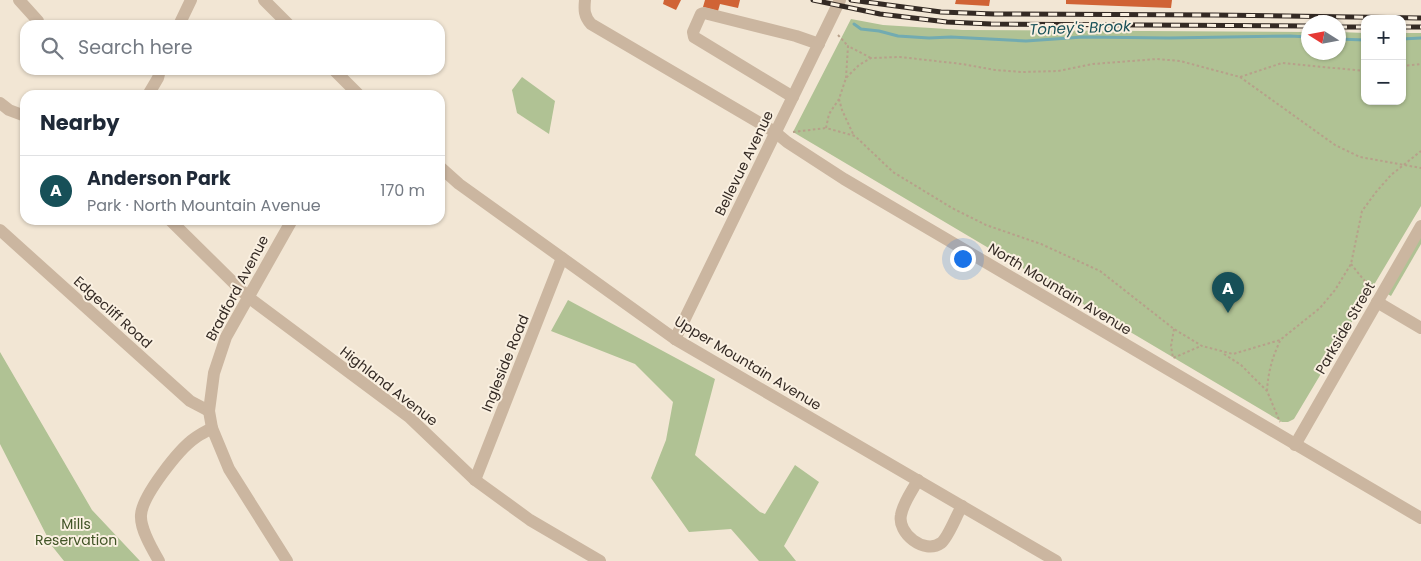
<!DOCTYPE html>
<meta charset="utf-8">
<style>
:root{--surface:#fff;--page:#f2f2f3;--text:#1f2937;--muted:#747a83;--line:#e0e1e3;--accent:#175058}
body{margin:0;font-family:Poppins,sans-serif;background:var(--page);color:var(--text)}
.controls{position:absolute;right:15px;top:15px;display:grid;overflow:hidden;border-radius:10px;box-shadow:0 1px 4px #0004}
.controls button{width:45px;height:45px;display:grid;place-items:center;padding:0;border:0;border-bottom:1px solid var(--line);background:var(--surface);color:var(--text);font:25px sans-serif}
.compass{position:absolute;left:1301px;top:15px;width:45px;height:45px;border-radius:50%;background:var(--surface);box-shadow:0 1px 4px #0004;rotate:281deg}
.you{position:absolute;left:962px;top:258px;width:18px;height:18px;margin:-12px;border:4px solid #fff;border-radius:50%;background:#1a73e8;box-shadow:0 0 0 8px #1a73e833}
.badge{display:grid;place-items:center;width:32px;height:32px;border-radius:50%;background:var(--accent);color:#fff;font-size:16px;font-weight:700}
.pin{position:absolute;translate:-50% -41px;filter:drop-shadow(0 1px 2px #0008)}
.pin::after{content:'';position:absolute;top:26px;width:18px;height:15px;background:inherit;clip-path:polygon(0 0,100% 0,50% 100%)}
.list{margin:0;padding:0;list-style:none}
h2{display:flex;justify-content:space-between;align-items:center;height:65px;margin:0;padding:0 20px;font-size:21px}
h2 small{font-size:16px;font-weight:400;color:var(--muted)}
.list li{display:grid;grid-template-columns:32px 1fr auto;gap:15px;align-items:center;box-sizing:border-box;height:70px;padding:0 20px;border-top:1px solid var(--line)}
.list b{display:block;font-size:19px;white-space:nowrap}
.list p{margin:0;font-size:16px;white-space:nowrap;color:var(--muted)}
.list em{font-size:16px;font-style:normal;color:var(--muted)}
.icon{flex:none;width:28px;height:28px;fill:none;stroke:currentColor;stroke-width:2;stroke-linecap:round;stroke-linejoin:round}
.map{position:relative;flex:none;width:1421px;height:561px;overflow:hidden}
.search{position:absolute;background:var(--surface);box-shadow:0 1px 4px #0004;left:20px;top:20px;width:425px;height:55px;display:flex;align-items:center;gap:12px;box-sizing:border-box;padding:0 18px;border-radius:15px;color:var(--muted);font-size:19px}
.panel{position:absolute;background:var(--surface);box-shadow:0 1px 4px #0004;left:20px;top:90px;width:425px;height:135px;border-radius:15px}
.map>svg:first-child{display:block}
.green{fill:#b0c294}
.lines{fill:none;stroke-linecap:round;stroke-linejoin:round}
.stream{stroke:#72abb1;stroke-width:3}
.building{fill:#d06335}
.path{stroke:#b7a08a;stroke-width:2;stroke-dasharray:2.5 2.5;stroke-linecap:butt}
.minor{stroke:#cbb6a0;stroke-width:12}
.rail-casing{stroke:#342a24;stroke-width:5}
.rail{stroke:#faf0e1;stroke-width:3;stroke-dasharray:9;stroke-linecap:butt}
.labels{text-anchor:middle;stroke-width:4;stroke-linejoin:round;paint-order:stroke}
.street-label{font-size:14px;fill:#342a24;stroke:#faf0e1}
.park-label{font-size:14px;fill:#415426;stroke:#faf0e1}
.water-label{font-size:15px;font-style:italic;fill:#175058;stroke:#faf0e1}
</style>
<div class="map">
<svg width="1421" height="561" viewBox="0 0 1421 561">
<rect width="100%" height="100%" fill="#f2e6d4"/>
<g class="green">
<polygon points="851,19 883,25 963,30 1308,32 1308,52 1338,52 1339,32 1365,33 1365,101 1402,101 1402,33 1421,33 1421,206 1294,419 1288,422 1282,422 793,132"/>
<polygon points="522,77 555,101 549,134 517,113 512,90"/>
<polygon points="1421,228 1421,244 1391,296 1384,292"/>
<polygon points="568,300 715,379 695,455 760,512 765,514 795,465 819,482 784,546 796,561 759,561 731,529 689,532 651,478 666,440 673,402 635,364 551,331"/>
<polygon points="0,352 92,510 140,561 64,561 52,546 0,444"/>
</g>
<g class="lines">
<g class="stream">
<polyline points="854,24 861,29 879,31 898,36 929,38 951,37 1026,41 1083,37 1169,38 1290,36 1308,37"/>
<polyline points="1338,39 1365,40"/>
<polyline points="1402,39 1421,38"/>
</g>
</g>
<g class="building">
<polygon points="664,0 681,0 676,10 663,4"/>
<polygon points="705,0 740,0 738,8 720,4 718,11 703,7"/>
<polygon points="956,0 990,0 989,6 955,4"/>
<polygon points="1066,0 1172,0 1171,8 1066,4"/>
</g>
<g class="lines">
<g class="path">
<polyline points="838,35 848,46"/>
<polyline points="1402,66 1421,64"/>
<polyline points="1365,71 1282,63 1240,77 1180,61 1157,59 1093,64 1058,71 1022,72 995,70 962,64 900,57 871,58 859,65 846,78 839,99 829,114 826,128 855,136 893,172 952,208 986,225 1041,244 1100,271 1174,329 1202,346 1233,354 1280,340 1320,308 1335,290 1351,264 1362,211 1376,192 1391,175 1421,151"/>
<polyline points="1240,77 1335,145 1360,157 1421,168"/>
<polyline points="846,78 848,46 871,58"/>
<polyline points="839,99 842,110 854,136"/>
<polyline points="793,132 826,128"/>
<polyline points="1351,264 1363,279 1371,287"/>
<polyline points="1174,329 1171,346 1173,358 1201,346"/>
<polyline points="1224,354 1241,365 1267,391 1280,422"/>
<path d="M1267,391C1268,373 1272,358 1280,341"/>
</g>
<g class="minor">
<polyline points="19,0 38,21"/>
<polyline points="264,0 289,25"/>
<path d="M585,0C584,10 584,16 591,24L775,132L787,142L844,179L1421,518"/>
<polyline points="179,25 191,0"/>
<polyline points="334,70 359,95"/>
<polyline points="148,95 158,78 160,70"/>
<polyline points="793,97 694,37 693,32 701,14 704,13 796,36 819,44"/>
<polyline points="0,103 9,110 25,116"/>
<polyline points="440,167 459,184 675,339 1056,561"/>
<polyline points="170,220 248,297 409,417 475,480 530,520 600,561"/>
<polyline points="0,230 190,401 209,411"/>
<polyline points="1377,302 1421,328"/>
<polyline points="675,339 840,0"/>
<polyline points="1295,445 1421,226"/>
<polyline points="475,480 562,258"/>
<path d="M918,480C912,491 903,503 901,515C897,533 924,555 941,543C948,538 956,516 962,506"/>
<path d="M159,561C152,549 140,529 141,515C142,496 179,449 195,438C200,434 207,431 212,428"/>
<polyline points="287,561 229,469 212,428 209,411 214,373 226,337 292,220"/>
</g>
<defs>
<g id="rail">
<polyline points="813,0 880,14 947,22 991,24 1308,26"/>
<polyline points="851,0 941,12 994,14 1214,15 1421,18"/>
<polyline points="1338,27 1365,27"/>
<polyline points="1402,27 1421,27"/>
</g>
</defs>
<use href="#rail" class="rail-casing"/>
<use href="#rail" class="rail"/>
</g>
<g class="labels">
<g class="street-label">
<text transform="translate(744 163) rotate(-64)" y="5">Bellevue Avenue</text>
<text transform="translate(237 288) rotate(-62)" y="5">Bradford Avenue</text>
<text transform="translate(1060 289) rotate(31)" y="5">North Mountain Avenue</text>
<text transform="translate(113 312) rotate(42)" y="5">Edgecliff Road</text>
<text transform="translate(1345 328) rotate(-60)" y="5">Parkside Street</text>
<text transform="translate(505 363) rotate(-68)" y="5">Ingleside Road</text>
<text transform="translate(748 363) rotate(31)" y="5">Upper Mountain Avenue</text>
<text transform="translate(389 386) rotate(38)" y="5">Highland Avenue</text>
</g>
<g class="park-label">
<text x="76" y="529">Mills<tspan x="76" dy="16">Reservation</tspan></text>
</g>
<g class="water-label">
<text transform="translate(1080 28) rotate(-2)" y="5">Toney's Brook</text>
</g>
</g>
</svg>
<div class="controls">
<button>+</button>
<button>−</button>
</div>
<svg class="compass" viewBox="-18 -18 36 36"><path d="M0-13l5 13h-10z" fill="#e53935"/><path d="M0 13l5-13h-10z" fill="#747a83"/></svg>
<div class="you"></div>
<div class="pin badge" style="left:1228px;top:313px">A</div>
<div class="search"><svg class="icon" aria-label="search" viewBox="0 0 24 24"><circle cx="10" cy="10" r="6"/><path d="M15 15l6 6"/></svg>Search here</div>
<section class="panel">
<h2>Nearby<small></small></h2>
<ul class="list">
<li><span class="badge">A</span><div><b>Anderson Park</b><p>Park · North Mountain Avenue</p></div><em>170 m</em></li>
</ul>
</section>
</div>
